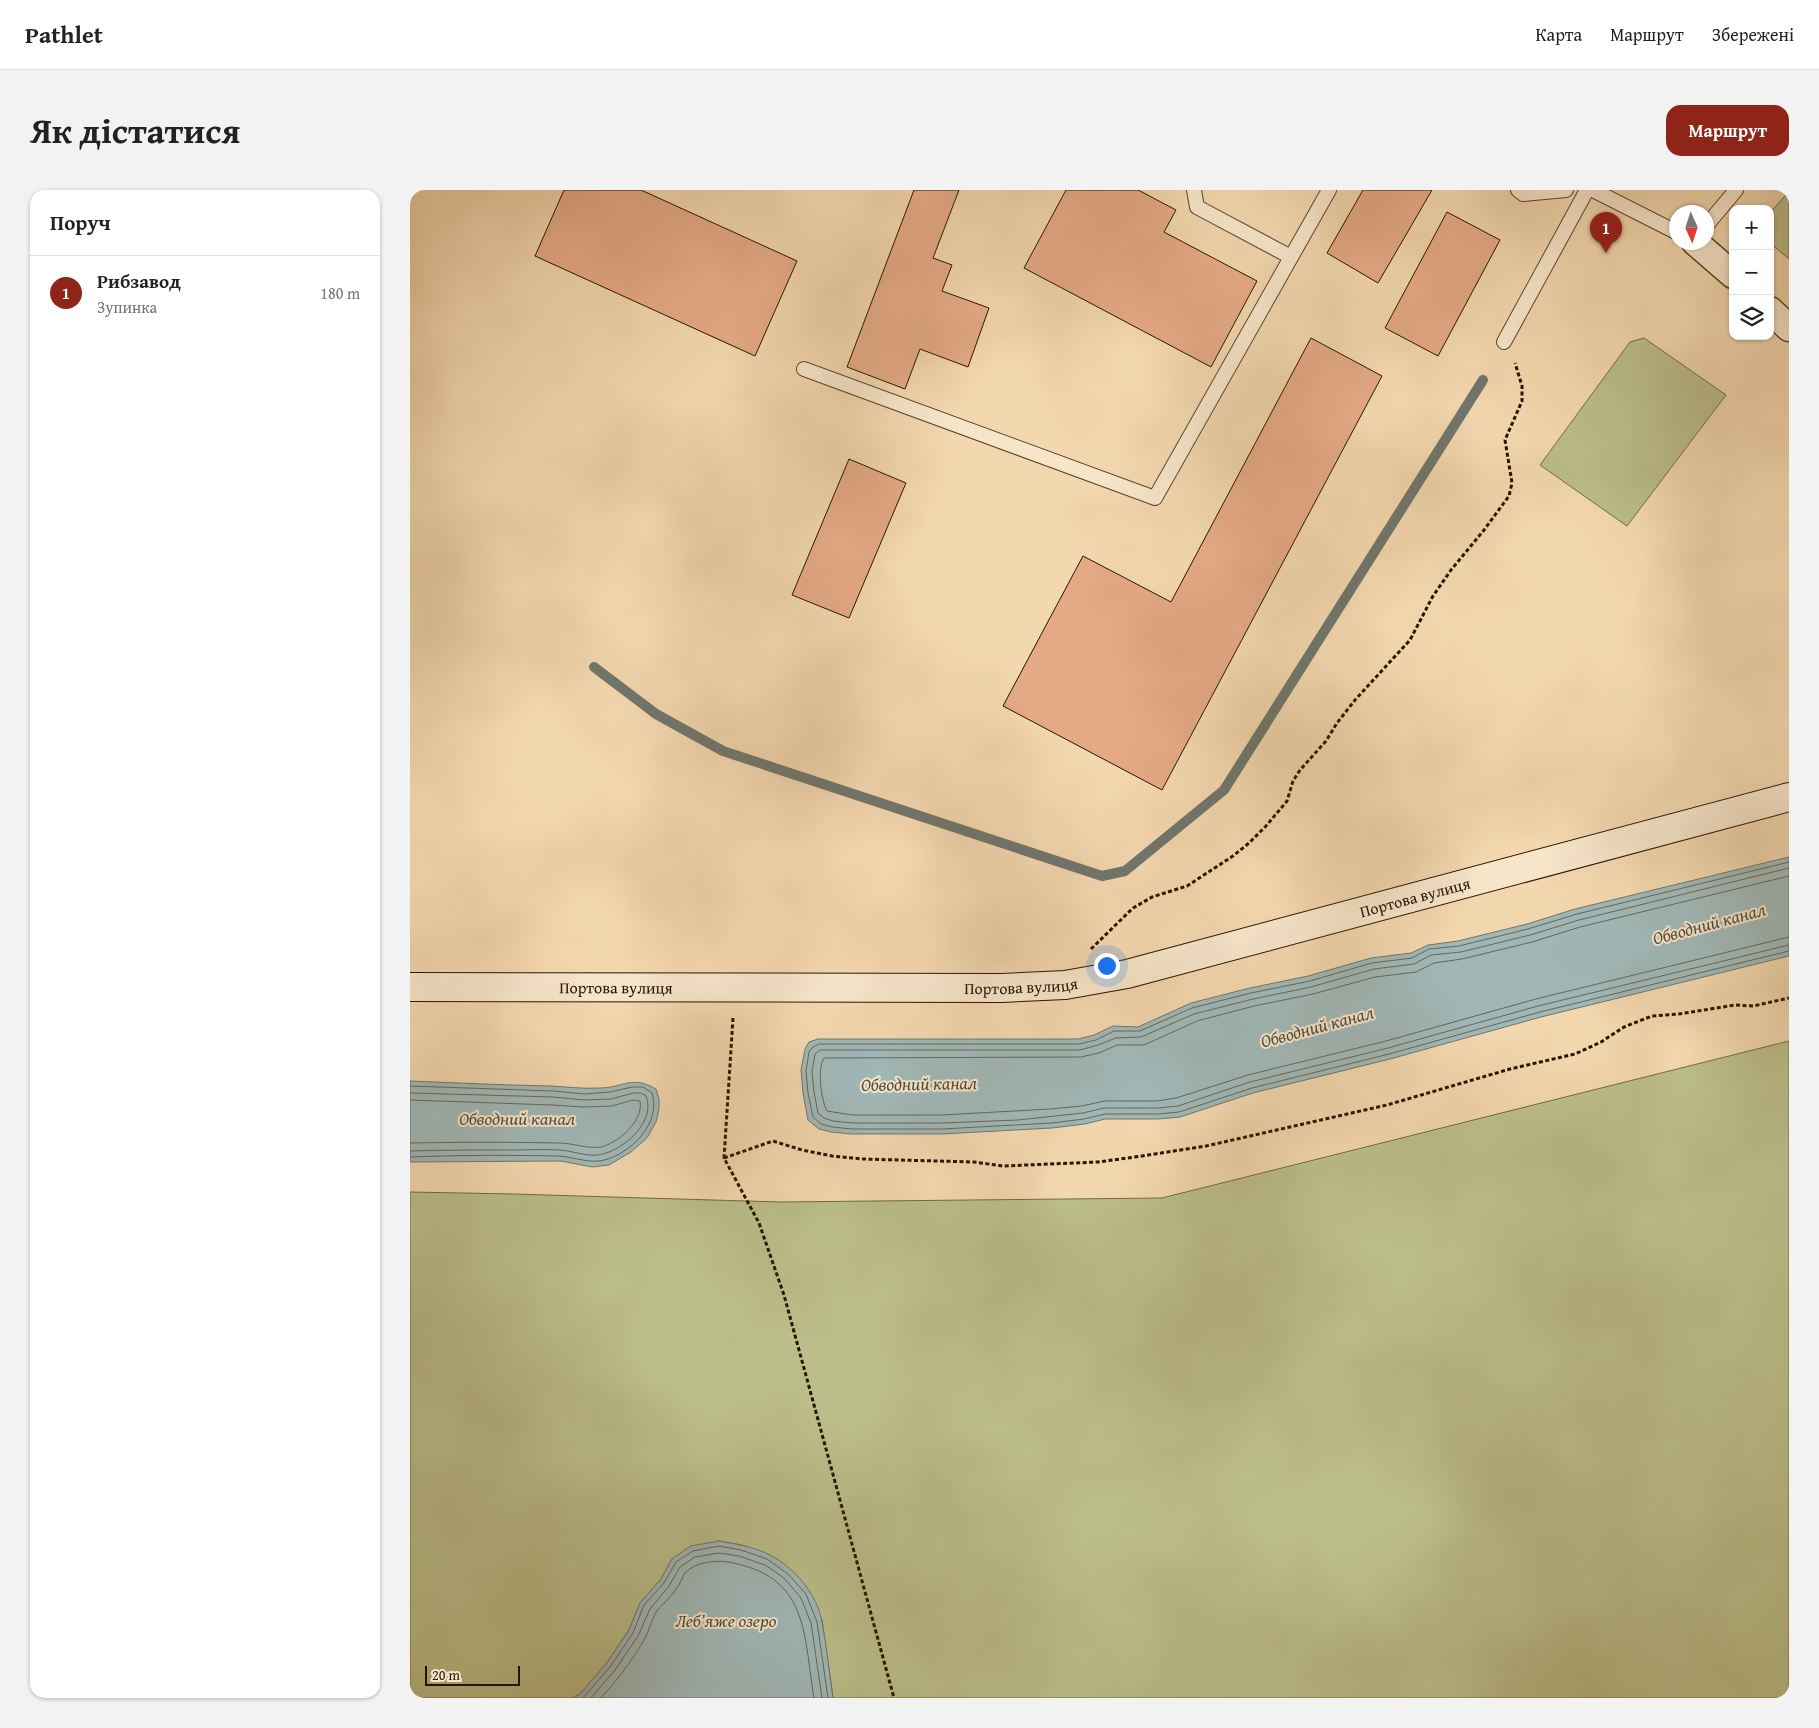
<!DOCTYPE html>
<html lang="uk">
<meta charset="utf-8">
<style>
:root{--surface:#fff;--page:#f2f2f2;--text:#222;--muted:#767676;--line:#e0e0e0;--accent:#8f2418}
body{margin:0;font-family:"Gentium Book Plus",serif;background:var(--page);color:var(--text)}
.controls{position:absolute;right:15px;top:15px;display:grid;overflow:hidden;border-radius:10px;box-shadow:0 1px 4px #0004}
.controls button{width:45px;height:45px;display:grid;place-items:center;padding:0;border:0;border-bottom:1px solid var(--line);background:var(--surface);color:var(--text);font:25px sans-serif}
.compass{position:absolute;left:1259px;top:15px;width:45px;height:45px;border-radius:50%;background:var(--surface);box-shadow:0 1px 4px #0004;rotate:177deg}
.scale{position:absolute;left:15px;bottom:12px;width:95px;box-sizing:border-box;padding-left:5px;border:2px solid #271500;border-top:0;font-size:14px;line-height:18px;white-space:nowrap;color:#271500;-webkit-text-stroke:4px #f7e5ca;paint-order:stroke}
.you{position:absolute;left:696px;top:775px;width:18px;height:18px;margin:-12px;border:4px solid #fff;border-radius:50%;background:#1a73e8;box-shadow:0 0 0 8px #1a73e833}
.badge{display:grid;place-items:center;width:32px;height:32px;border-radius:50%;background:var(--accent);color:#fff;font-size:16px;font-weight:700}
.pin{position:absolute;translate:-50% -41px;filter:drop-shadow(0 1px 2px #0008)}
.pin::after{content:'';position:absolute;top:26px;width:18px;height:15px;background:inherit;clip-path:polygon(0 0,100% 0,50% 100%)}
.list{margin:0;padding:0;list-style:none}
h2{display:flex;justify-content:space-between;align-items:center;height:65px;margin:0;padding:0 20px;font-size:21px}
h2 small{font-size:16px;font-weight:400;color:var(--muted)}
.list li{display:grid;grid-template-columns:32px 1fr auto;gap:15px;align-items:center;box-sizing:border-box;height:75px;padding:0 20px;border-top:1px solid var(--line)}
.list b{display:block;font-size:19px;white-space:nowrap}
.list p{margin:0;font-size:16px;white-space:nowrap;color:var(--muted)}
.list em{font-size:16px;font-style:normal;color:var(--muted)}
.icon{flex:none;width:28px;height:28px;fill:none;stroke:currentColor;stroke-width:2;stroke-linecap:round;stroke-linejoin:round}
.map{position:relative;flex:none;width:1379px;height:1508px;overflow:hidden;border-radius:15px}
header{display:flex;align-items:center;gap:30px;box-sizing:border-box;height:70px;padding:0 25px;background:var(--surface);border-bottom:1px solid var(--line)}
header strong{font-size:24px}
nav{display:flex;gap:28px;margin-inline-start:auto;font-size:18px}
.intro{display:flex;align-items:center;justify-content:space-between;box-sizing:border-box;height:120px;padding:0 30px}
h1{margin:0;font-size:35px}
.button{padding:12px 22px;border-radius:15px;background:var(--accent);color:#fff;font-size:18px;font-weight:700}
main{display:flex;gap:30px;padding:0 30px}
aside{flex:1;background:var(--surface);border-radius:15px;box-shadow:0 1px 4px #0004}
.map>svg:first-child{display:block}
.green{fill:#bbbe8a;stroke:#716a45}
.water{fill:#a0b7b6;stroke:#70766d}
.lines{fill:none;stroke-linecap:round;stroke-linejoin:round}
.shore{stroke:#64665b;stroke-width:1}
.stream{stroke:#70766d;stroke-width:10}
.building{fill:#e4aa85;stroke:#271500}
.lane-casing{stroke:#5a462c;stroke-width:16}
.street-casing{stroke:#5a462c;stroke-width:29}
.secondary-casing{stroke:#271500;stroke-width:30}
.path{stroke:#271500;stroke-width:3;stroke-dasharray:4 2.5;stroke-linecap:butt}
.lane{stroke:#f7e5ca;stroke-width:14}
.street{stroke:#f7e5ca;stroke-width:26}
.secondary{stroke:#f7e5ca;stroke-width:28}
.labels{text-anchor:middle;stroke-width:4;stroke-linejoin:round;paint-order:stroke}
.street-label{font-size:16px;fill:#271500;stroke:#f7e5ca}
.water-label{font-size:18px;font-style:italic;fill:#514e40;stroke:#f7e5ca}
</style>
<header>
<strong>Pathlet</strong>
<nav><a>Карта</a><a>Маршрут</a><a>Збережені</a></nav>
</header>
<div class="intro"><h1>Як дістатися</h1><a class="button">Маршрут</a></div>
<main>
<aside>
<h2>Поруч<small></small></h2>
<ul class="list">
<li><span class="badge">1</span><div><b>Рибзавод</b><p>Зупинка</p></div><em>180 m</em></li>
</ul>
</aside>
<div class="map">
<svg width="1379" height="1508" viewBox="0 0 1379 1508">
<rect width="100%" height="100%" fill="#f3d7ae"/>
<filter id="stains"><feTurbulence type="fractalNoise" baseFrequency=".004" numOctaves="4"/><feColorMatrix values="0 0 0 0 .2 0 0 0 0 .09 0 0 0 0 .02 0 0 0 .5 -.17"/></filter>
<radialGradient id="worn" r=".72"><stop offset=".6" stop-color="#630" stop-opacity="0"/><stop offset="1" stop-color="#630" stop-opacity=".3"/></radialGradient>
<g class="green">
<polygon points="1379,1 1379,69 1360,53 1360,23"/>
<polygon points="1234,148 1316,205 1217,336 1130,275 1220,152"/>
<polygon points="1379,851 1379,1508 423,1508 412,1430 360,1365 332,1355 309,1351 262,1369 251,1389 230,1413 219,1440 196,1474 170,1504 162,1508 0,1508 0,1002 102,1004 370,1012 752,1008"/>
</g>
<g class="water">
<polygon points="1379,667 1379,766 1131,827 980,869 843,903 770,927 748,929 695,929 675,934 642,938 532,944 441,944 421,942 409,939 398,930 393,903 391,880 395,859 399,852 408,849 668,849 684,845 703,836 728,837 781,813 840,798 898,786 961,768 1001,763 1018,755 1048,751 1117,734 1165,719"/>
<path d="M0,891C47,893 94,895 141,896C158,897 174,899 191,898C215,897 222,885 246,899L249,909V919L246,932L237,948L221,962L199,975L182,977L151,971L0,972Z"/>
<path d="M309,1351C325,1354 345,1357 360,1365C385,1378 407,1404 412,1432C417,1457 419,1483 423,1508H162L170,1504L196,1474L219,1440L230,1413L251,1389L262,1369L281,1356Z"/>
</g>
<g class="lines">
<g class="shore">
<polyline points="1379,672 1167,724 1118,739 1049,756 1019,759 1002,768 962,773 900,791 841,803 782,818 730,841 704,841 686,850 669,854 409,854 403,857 399,862 396,881 398,903 403,927 411,934 422,937 442,939 532,939 642,933 674,929 695,924 748,924 769,922 842,898 979,864 1130,822 1379,761"/>
<polyline points="1379,678 1169,730 1120,745 1051,762 1021,765 1004,774 964,779 901,797 843,809 784,824 731,847 706,848 688,855 670,860 410,860 405,864 402,881 404,902 408,923 414,928 423,931 442,933 532,933 608,930 673,923 694,918 748,918 768,916 840,892 978,858 1128,816 1379,755"/>
<path d="M1379,686L1170,737L1122,752L1052,769L1024,773L1006,782L965,787L903,804L844,816L787,831L734,855H707L689,863L671,867L414,868C407,878 411,910 417,921L442,925H532L640,919L672,916L694,911H747L766,908L838,885L976,851L1126,809L1379,747"/>
<path d="M0,896L143,901L175,904L200,902L222,897H233L242,903C251,932 224,960 198,969C182,975 165,967 149,966C100,965 49,965 0,967"/>
<path d="M0,903L143,907L174,910L201,909L223,903H231L236,906C246,931 216,957 196,963C181,969 165,961 150,960C133,959 117,960 100,960C67,960 33,960 0,961"/>
<path d="M0,910L142,915L174,917L202,916L223,910L230,911C234,931 208,953 191,957C177,959 163,953 149,953C99,952 50,952 0,953"/>
<polyline points="173,1508 200,1477 223,1443 234,1415 254,1393 266,1372 283,1361 309,1356 331,1360 357,1369 378,1384 396,1404 407,1432 418,1508"/>
<polyline points="181,1508 205,1480 228,1446 240,1419 259,1396 270,1377 285,1367 309,1363 329,1366 355,1375 374,1388 391,1408 401,1433 412,1508"/>
<path d="M191,1508C207,1490 222,1471 234,1450C239,1442 241,1431 246,1422C252,1414 261,1408 266,1399C270,1394 272,1388 275,1383C285,1372 305,1370 318,1372C399,1386 393,1442 404,1508"/>
</g>
<polyline class="stream" points="184,477 246,524 313,561 692,686 715,681 814,600 1073,190"/>
</g>
<g class="building">
<polygon points="154,0 231,0 387,71 345,166 125,66"/>
<polygon points="504,0 549,0 523,68 542,75 532,101 579,118 558,177 510,159 495,199 437,177"/>
<polygon points="656,0 728,0 766,20 754,42 847,91 801,177 614,78"/>
<polygon points="953,0 1022,0 968,93 917,63"/>
<polygon points="1037,22 1090,50 1028,166 975,138"/>
<polygon points="901,148 972,186 752,600 593,516 673,366 761,412"/>
<polygon points="439,269 496,293 439,428 382,405"/>
</g>
<g class="lines">
<defs>
<g id="lane">
<polyline points="784,0 787,17 881,67"/>
<polyline points="1108,0 1113,4 1156,0"/>
<polyline points="1183,0 1266,42"/>
<polyline points="1296,36 1326,0"/>
<polyline points="1094,152 1177,0"/>
<polyline points="394,179 745,308 919,0"/>
</g>
<g id="street">
<polyline points="1285,52 1323,85"/>
<polyline points="1360,120 1379,138"/>
</g>
<g id="secondary">
<path id="s1" d="M0,797L592,798L655,795L717,784L1379,607"/>
</g>
</defs>
<use href="#lane" class="lane-casing"/>
<use href="#street" class="street-casing"/>
<use href="#secondary" class="secondary-casing"/>
<g class="path">
<polyline points="681,759 723,718 742,707 777,696 823,666 839,653 856,636 877,611 883,591 890,580 916,551 927,533 945,510 1000,450 1023,406 1041,380 1074,340 1099,306 1102,293 1095,250 1112,211 1112,196 1105,173"/>
<polyline points="323,828 314,968 349,1033 374,1105 484,1508"/>
<polyline points="314,968 363,951 392,960 422,966 452,969 564,972 593,976 688,972 732,966 796,956 977,915 1100,879 1165,864 1191,852 1214,837 1242,826 1269,824 1325,815 1343,816 1379,808"/>
</g>
<use href="#lane" class="lane"/>
<use href="#street" class="street"/>
<use href="#secondary" class="secondary"/>
</g>
<g class="labels">
<g class="street-label">
<text dy="6" stroke="none"><textPath href="#s1" startOffset="1016">Портова вулиця</textPath></text>
<text dy="6" stroke="none"><textPath href="#s1" startOffset="611">Портова вулиця</textPath></text>
<text dy="6" stroke="none"><textPath href="#s1" startOffset="206">Портова вулиця</textPath></text>
</g>
<g class="water-label">
<text transform="translate(1299 734) rotate(-15)" y="6">Обводний канал</text>
<text transform="translate(907 837) rotate(-15)" y="6">Обводний канал</text>
<text transform="translate(509 894) rotate(-1)" y="6">Обводний канал</text>
<text x="107" y="935">Обводний канал</text>
<text x="316" y="1437">Леб’яже озеро</text>
</g>
</g>
<rect width="100%" height="100%" filter="url(#stains)"/>
<rect width="100%" height="100%" fill="url(#worn)"/>
</svg>
<div class="controls">
<button>+</button>
<button>−</button>
<button><svg class="icon" aria-label="layers" viewBox="0 0 24 24"><path d="M12 4l9 5-9 5-9-5zM3 14l9 5 9-5"/></svg></button>
</div>
<svg class="compass" viewBox="-18 -18 36 36"><path d="M0-13l5 13h-10z" fill="#e53935"/><path d="M0 13l5-13h-10z" fill="#767676"/></svg>
<div class="scale">20 m</div>
<div class="you"></div>
<div class="pin badge" style="left:1196px;top:63px">1</div>
</div>
</main>
